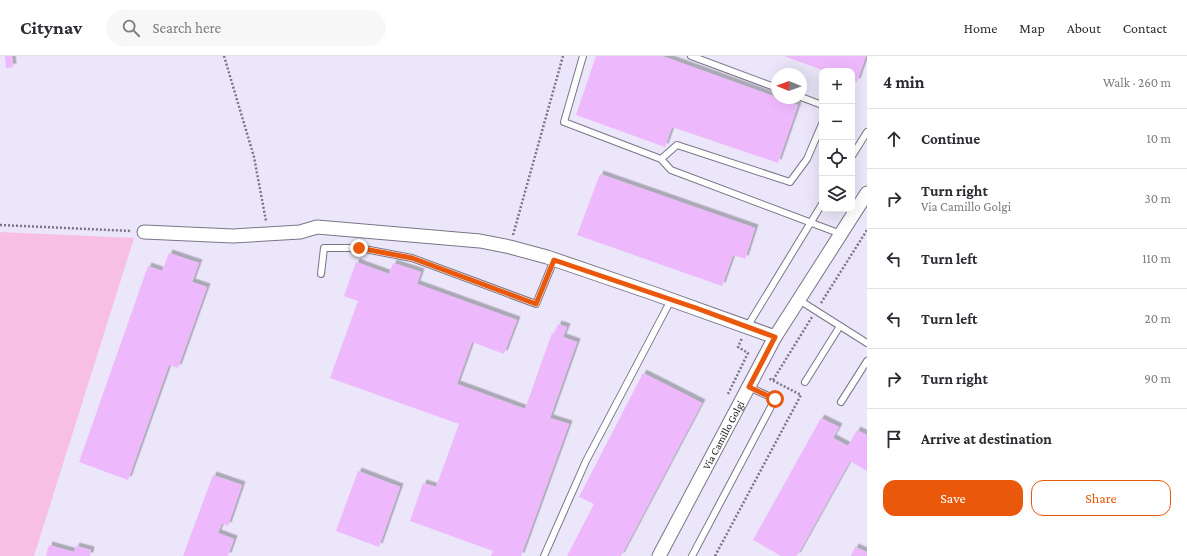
<!DOCTYPE html>
<meta charset="utf-8">
<style>
:root{--surface:#fff;--page:#f7f7f7;--text:#2b2b33;--muted:#7c7c81;--line:#e1e1e2;--accent:#ea580c}
body{margin:0;font-family:"Crimson Pro",serif;background:var(--page);color:var(--text)}
.controls{position:absolute;right:12px;top:12px;display:grid;overflow:hidden;border-radius:8px;box-shadow:0 4px 16px #0002}
.controls button{width:36px;height:36px;display:grid;place-items:center;padding:0;border:0;border-bottom:1px solid var(--line);background:var(--surface);color:var(--text);font:20px sans-serif}
.compass{position:absolute;left:771px;top:12px;width:36px;height:36px;border-radius:50%;background:var(--surface);box-shadow:0 4px 16px #0002;rotate:271deg}
.stop{position:absolute;width:12px;height:12px;margin:-9px;border:3px solid #ea580c;border-radius:50%;background:#fff}
.stop.end{background:#ea580c;border-color:#fff;box-shadow:0 1px 4px #0008}
.list{margin:0;padding:0;list-style:none}
h2{display:flex;justify-content:space-between;align-items:center;height:52px;margin:0;padding:0 16px;font-size:17px}
h2 small{font-size:13px;font-weight:400;color:var(--muted)}
.list li{display:grid;grid-template-columns:26px 1fr auto;gap:12px;align-items:center;box-sizing:border-box;height:60px;padding:0 16px;border-top:1px solid var(--line)}
.list b{display:block;font-size:15px;white-space:nowrap}
.list p{margin:0;font-size:13px;white-space:nowrap;color:var(--muted)}
.list em{font-size:13px;font-style:normal;color:var(--muted)}
.actions{display:flex;gap:8px;padding:12px 16px}
.actions a{flex:1;padding:9px 0;border:1px solid var(--accent);border-radius:12px;text-align:center;font-size:14px;color:var(--accent)}
.actions .main{background:var(--accent);color:#fff}
.icon{flex:none;width:22px;height:22px;fill:none;stroke:currentColor;stroke-width:2;stroke-linecap:round;stroke-linejoin:round}
.map{position:relative;flex:none;width:867px;height:500px;overflow:hidden}
header{display:flex;align-items:center;gap:24px;box-sizing:border-box;height:56px;padding:0 20px;background:var(--surface);border-bottom:1px solid var(--line)}
header strong{font-size:19px}
nav{display:flex;gap:22px;margin-inline-start:auto;font-size:14px}
.search{width:280px;height:36px;background:var(--page);display:flex;align-items:center;gap:10px;box-sizing:border-box;padding:0 14px;border-radius:22px;color:var(--muted);font-size:15px}
main{display:flex}
aside{flex:1;background:var(--surface)}
.map>svg:first-child{display:block}
.green{fill:#f7bfe3}
.building{fill:#edb9fc;filter:url(#shadow)}
.lines{fill:none;stroke-linecap:round;stroke-linejoin:round}
.lane-casing{stroke:#7a7687;stroke-width:8}
.street-casing{stroke:#7a7687;stroke-width:15}
.path{stroke:#7a7783;stroke-width:2.5;stroke-dasharray:2 2;stroke-linecap:butt}
.lane{stroke:#fff;stroke-width:6}
.street{stroke:#fff;stroke-width:13}
.route{stroke:#ea580c;stroke-width:5}
.labels{text-anchor:middle;stroke-width:3.5;stroke-linejoin:round;paint-order:stroke}
.street-label{font-size:11px;fill:#1b1920;stroke:#fff}
</style>
<header>
<strong>Citynav</strong>
<div class="search"><svg class="icon" aria-label="search" viewBox="0 0 24 24"><circle cx="10" cy="10" r="6"/><path d="M15 15l6 6"/></svg>Search here</div>
<nav><a>Home</a><a>Map</a><a>About</a><a>Contact</a></nav>
</header>
<main>
<div class="map">
<svg width="867" height="500" viewBox="0 0 867 500">
<defs>
<filter id="shadow"><feDropShadow dx="3.5" dy="-3.5" stdDeviation="0" flood-color="#0004"/></filter>
</defs>
<rect width="100%" height="100%" fill="#ebe6f9"/>
<polygon class="green" points="0,176 134,182 34,500 0,500"/>
<g class="building">
<polygon points="5,0 12,0 13,11 6,12"/>
<polygon points="596,0 662,0 798,49 778,107 672,71 665,91 576,59"/>
<polygon points="784,0 866,0 857,26 852,25 852,15 825,15"/>
<polygon points="600,118 755,172 745,203 733,199 722,230 577,179"/>
<polygon points="169,197 199,207 192,226 207,231 178,312 169,309 128,424 79,406 148,210 162,215"/>
<polygon points="356,206 389,218 393,207 421,216 417,228 517,264 504,298 472,286 457,328 525,353 552,277 554,278 558,268 567,271 563,281 577,286 550,362 569,368 521,500 491,500 493,495 410,465 423,427 436,431 459,368 330,322 358,245 344,240"/>
<polygon points="643,317 702,347 621,500 567,500 594,448 579,441"/>
<polygon points="821,362 839,371 833,382 848,390 857,374 867,379 867,415 850,405 797,500 781,500 753,484"/>
<polygon points="358,415 400,431 379,491 336,475"/>
<polygon points="213,419 242,429 228,470 222,467 218,477 234,483 228,500 183,500"/>
<polygon points="49,489 74,496 76,490 91,494 90,500 46,500"/>
<polygon points="855,491 867,496 867,500 851,500"/>
</g>
<g class="lines">
<defs>
<g id="lane">
<polyline points="583,0 564,66 661,103 677,89 790,126 807,103 822,68"/>
<polyline points="691,0 777,32"/>
<polyline points="801,41 822,49"/>
<polyline points="852,100 867,76"/>
<polyline points="661,103 671,114 841,178"/>
<polyline points="321,218 324,192 359,192 412,202 536,248 554,204"/>
<polyline points="799,244 867,287"/>
<polyline points="747,271 822,148"/>
<polyline points="805,326 840,270"/>
<polyline points="841,346 867,305"/>
<polyline points="544,500 586,405 671,244"/>
<polyline points="692,500 775,343 749,331"/>
</g>
<g id="street">
<polyline points="144,176 233,180 300,176 317,171 480,185 510,191 547,201 655,238 775,281"/>
<path id="s1" d="M659,500L775,281L867,137"/>
</g>
</defs>
<use href="#lane" class="lane-casing"/>
<use href="#street" class="street-casing"/>
<g class="path">
<polyline points="224,0 254,101 266,165"/>
<polyline points="0,169 132,175"/>
<polyline points="513,179 563,0"/>
<polyline points="821,247 867,174"/>
<polyline points="773,324 812,261"/>
<polyline points="728,338 748,297 738,291 742,282"/>
<polyline points="715,500 801,339 768,322"/>
</g>
<use href="#lane" class="lane"/>
<use href="#street" class="street"/>
</g>
<g class="lines">
<polyline class="route" points="359,192 412,202 536,248 554,204 696,252 775,281 749,331 775,343"/>
</g>
<g class="labels">
<g class="street-label">
<text dy="4" stroke="none"><textPath href="#s1" startOffset="137">Via Camillo Golgi</textPath></text>
</g>
</g>
</svg>
<div class="controls">
<button>+</button>
<button>−</button>
<button><svg class="icon" aria-label="locate" viewBox="0 0 24 24"><circle cx="12" cy="12" r="6"/><path d="M12 2v4M12 18v4M2 12h4M18 12h4"/></svg></button>
<button><svg class="icon" aria-label="layers" viewBox="0 0 24 24"><path d="M12 4l9 5-9 5-9-5zM3 14l9 5 9-5"/></svg></button>
</div>
<svg class="compass" viewBox="-18 -18 36 36"><path d="M0-13l5 13h-10z" fill="#e53935"/><path d="M0 13l5-13h-10z" fill="#7c7c81"/></svg>
<div class="stop" style="left:775px;top:343px"></div>
<div class="stop end" style="left:359px;top:192px"></div>
</div>
<aside>
<h2>4 min<small>Walk · 260 m</small></h2>
<ul class="list">
<li><svg class="icon" aria-label="ahead" viewBox="0 0 24 24"><path d="M12 20V5M6 11l6-6 6 6"/></svg><div><b>Continue</b></div><em>10 m</em></li>
<li><svg class="icon" aria-label="right" viewBox="0 0 24 24"><path d="M7 20v-9h11M14 6l5 5-5 5"/></svg><div><b>Turn right</b><p>Via Camillo Golgi</p></div><em>30 m</em></li>
<li><svg class="icon" aria-label="left" viewBox="0 0 24 24"><path d="M17 20v-9H6M10 6l-5 5 5 5"/></svg><div><b>Turn left</b></div><em>110 m</em></li>
<li><svg class="icon" aria-label="left" viewBox="0 0 24 24"><path d="M17 20v-9H6M10 6l-5 5 5 5"/></svg><div><b>Turn left</b></div><em>20 m</em></li>
<li><svg class="icon" aria-label="right" viewBox="0 0 24 24"><path d="M7 20v-9h11M14 6l5 5-5 5"/></svg><div><b>Turn right</b></div><em>90 m</em></li>
<li><svg class="icon" aria-label="arrive" viewBox="0 0 24 24"><path d="M6 21V4h12l-3 4 3 4H6"/></svg><div><b>Arrive at destination</b></div></li>
</ul>
<div class="actions"><a class="main">Save</a><a>Share</a></div>
</aside>
</main>
